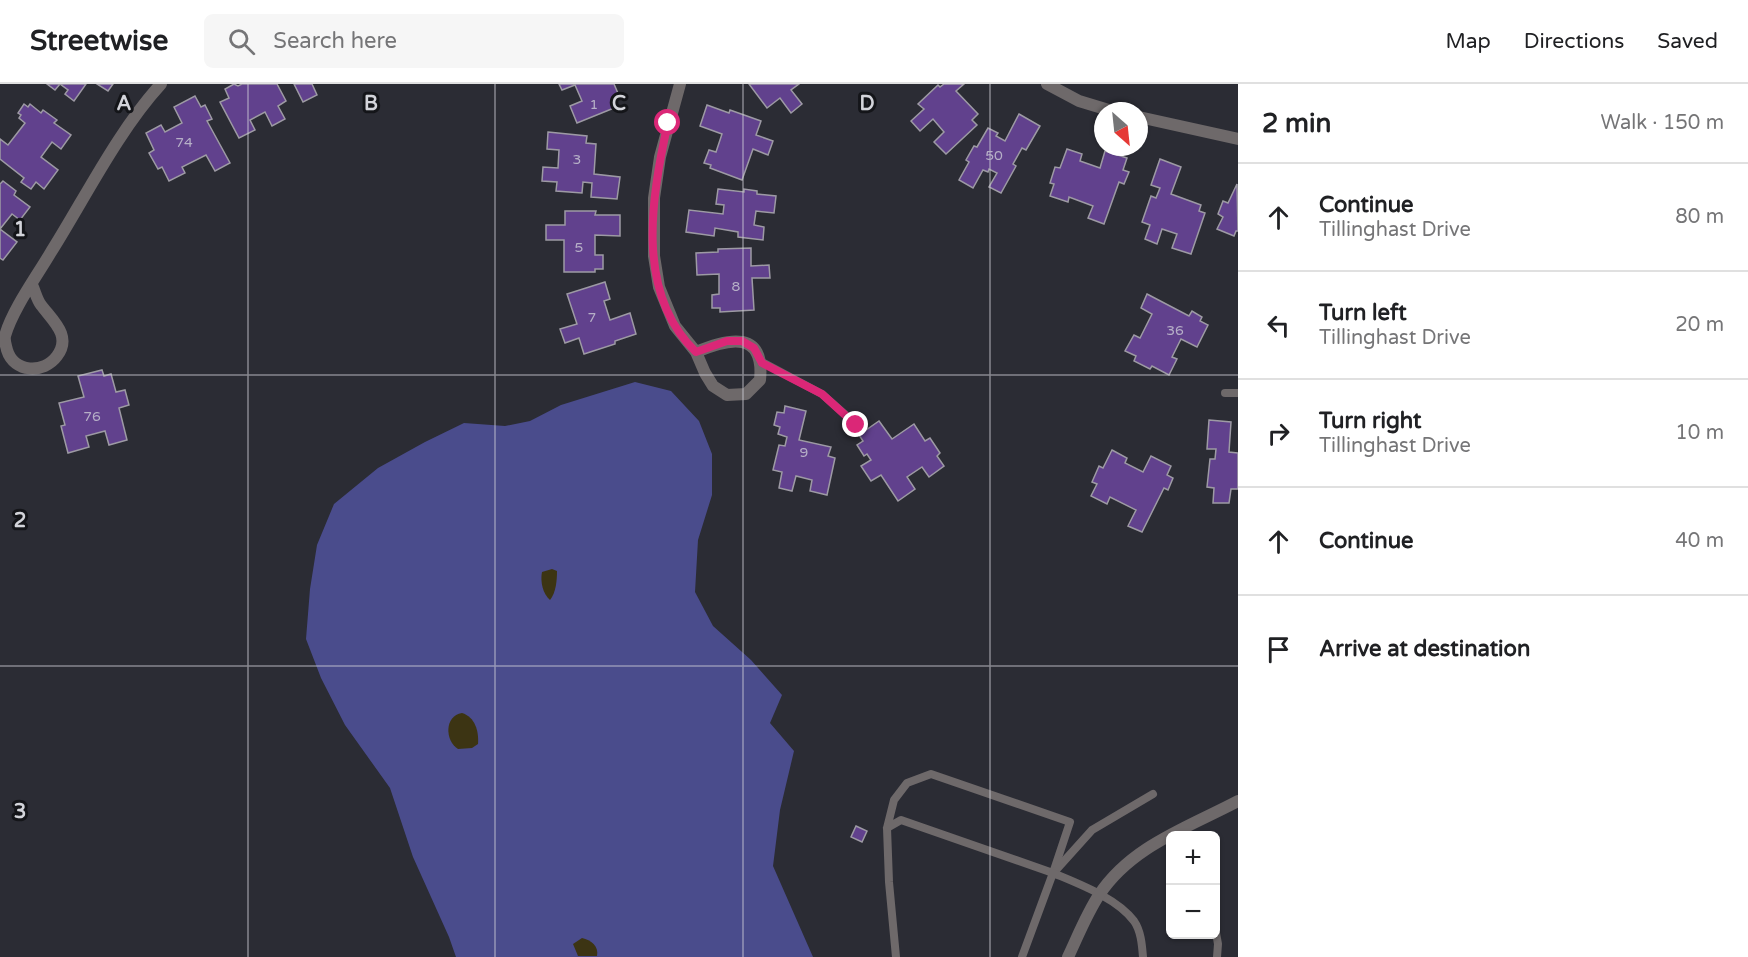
<!DOCTYPE html>
<meta charset="utf-8">
<style>
:root{--surface:#fff;--page:#f6f6f6;--text:#202124;--muted:#757577;--line:#e0e0e0}
body{margin:0;font-family:"Varela Round",sans-serif;background:var(--page);color:var(--text)}
.controls{position:absolute;right:18px;bottom:18px;display:grid;overflow:hidden;border-radius:9px;box-shadow:0 2px 4px #0004}
.controls button{width:54px;height:54px;display:grid;place-items:center;padding:0;border:0;border-bottom:2px solid var(--line);background:var(--surface);color:var(--text);font:30px sans-serif}
.compass{position:absolute;left:1094px;top:18px;width:54px;height:54px;border-radius:50%;background:var(--surface);box-shadow:0 2px 4px #0004;rotate:153deg}
.stop{position:absolute;width:18px;height:18px;margin:-14px;border:4px solid #db2777;border-radius:50%;background:#fff}
.stop.end{background:#db2777;border-color:#fff;box-shadow:0 2px 6px #0008}
.list{margin:0;padding:0;list-style:none}
h2{display:flex;justify-content:space-between;align-items:center;height:78px;margin:0;padding:0 24px;font-size:26px}
h2 small{font-size:20px;font-weight:400;color:var(--muted)}
.list li{display:grid;grid-template-columns:39px 1fr auto;gap:18px;align-items:center;box-sizing:border-box;height:108px;padding:0 24px;border-top:2px solid var(--line)}
.list b{display:block;font-size:22px;white-space:nowrap}
.list p{margin:0;font-size:20px;white-space:nowrap;color:var(--muted)}
.list em{font-size:20px;font-style:normal;color:var(--muted)}
.icon{flex:none;width:33px;height:33px;fill:none;stroke:currentColor;stroke-width:2;stroke-linecap:round;stroke-linejoin:round}
.map{position:relative;flex:none;width:1238px;height:873px;overflow:hidden}
header{display:flex;align-items:center;gap:36px;box-sizing:border-box;height:84px;padding:0 30px;background:var(--surface);border-bottom:2px solid var(--line)}
header strong{font-size:28px}
nav{display:flex;gap:33px;margin-inline-start:auto;font-size:21px}
.search{width:420px;height:54px;background:var(--page);display:flex;align-items:center;gap:15px;box-sizing:border-box;padding:0 21px;border-radius:9px;color:var(--muted);font-size:22px}
main{display:flex}
aside{flex:1;background:var(--surface)}
.map>svg:first-child{display:block}
.green{fill:#4a4c8c}
.sand{fill:#3c3413}
.building{fill:#61418d;stroke:#9d9aa4;stroke-width:1.5}
.lines{fill:none;stroke-linecap:round;stroke-linejoin:round}
.lane{stroke:#6e696a;stroke-width:8}
.street{stroke:#6e696a;stroke-width:12}
.route{stroke:#db2777;stroke-width:8}
.grid{fill:none;stroke:#d3d4da;stroke-width:1.5;stroke-opacity:0.55}
.labels{text-anchor:middle;stroke-width:6;stroke-linejoin:round;paint-order:stroke}
.number-label{font-size:14px;fill:#b6afc7}
.grid-label{font-size:20px;text-anchor:middle;font-weight:bold;fill:#d3d4da;stroke:#141519;stroke-width:6;stroke-linejoin:round;paint-order:stroke}
</style>
<header>
<strong>Streetwise</strong>
<div class="search"><svg class="icon" aria-label="search" viewBox="0 0 24 24"><circle cx="10" cy="10" r="6"/><path d="M15 15l6 6"/></svg>Search here</div>
<nav><a>Map</a><a>Directions</a><a>Saved</a></nav>
</header>
<main>
<div class="map">
<svg width="1238" height="873" viewBox="0 0 1238 873">
<rect width="100%" height="100%" fill="#2b2c34"/>
<polygon class="green" points="635,298 671,307 699,337 712,370 712,411 698,456 695,508 713,542 751,576 782,611 770,639 794,667 780,726 773,782 813,873 456,873 449,853 413,773 390,704 345,641 321,594 306,555 310,505 317,461 334,420 378,384 425,358 464,339 505,342 530,337 561,321"/>
<g class="sand">
<path d="M552,485L557,487C557,496 556,509 550,516C543,510 540,498 542,488Z"/>
<path d="M462,629C475,633 479,647 478,660L472,664L458,665C445,657 444,632 462,629Z"/>
<path d="M582,854C591,856 599,862 597,872H578L573,860Z"/>
</g>
<g class="building">
<polygon points="47,0 60,0 55,6"/>
<polygon points="60,0 86,0 74,17 65,10 68,6"/>
<polygon points="97,0 113,0 108,7"/>
<polygon points="234,0 238,2 242,0 277,0 286,17 278,22 285,35 272,42 265,28 250,36 255,46 239,54 220,18 229,14 225,5"/>
<polygon points="294,0 312,0 317,11 303,18"/>
<polygon points="559,0 614,0 620,14 612,17 614,24 577,39 570,22 582,17 575,1 562,6"/>
<polygon points="749,0 799,0 791,6 802,20 791,29 780,14 767,24"/>
<polygon points="944,0 964,0 956,7 978,30 972,36 977,41 946,70 934,58 944,48 933,35 920,47 911,37 924,25 918,20 938,1 940,3"/>
<polygon points="195,12 201,23 205,21 212,35 207,37 230,79 215,87 206,71 182,83 185,89 169,97 162,83 158,85 149,69 154,66 146,49 161,41 165,48 182,39 174,23"/>
<polygon points="24,20 28,23 30,20 41,29 43,26 57,36 54,39 71,51 61,65 52,58 41,73 58,86 44,105 36,98 31,105 21,98 24,94 0,75 0,55 8,61 25,39 19,34 21,31 18,29"/>
<polygon points="707,21 729,29 730,26 761,37 756,51 773,57 768,71 753,65 742,96 710,84 711,81 704,79 709,66 716,68 722,50 700,42"/>
<polygon points="1019,30 1040,42 1026,66 1022,64 1013,80 1016,82 1001,109 989,103 997,89 989,85 988,88 983,86 973,104 959,96 969,78 966,76 974,62 977,63 988,44 998,49 996,52 1005,57"/>
<polygon points="548,48 587,52 586,59 596,60 594,90 620,93 617,115 591,113 592,99 583,98 582,109 556,107 557,98 542,97 543,83 558,84 559,66 547,65"/>
<polygon points="1067,65 1082,70 1080,77 1100,84 1105,67 1127,74 1123,86 1129,88 1124,100 1119,98 1104,140 1088,134 1093,122 1069,113 1068,118 1050,112 1054,100 1050,99 1055,83 1060,84"/>
<polygon points="1160,75 1181,83 1171,110 1201,121 1199,127 1205,129 1191,170 1172,164 1177,150 1162,145 1157,160 1145,155 1150,141 1142,138 1151,112 1156,114 1160,104 1151,101"/>
<polygon points="3,97 16,107 14,111 30,123 20,136 12,130 0,145 17,158 3,176 0,174 0,100"/>
<polygon points="1237,100 1238,147 1236,147 1234,152 1217,145 1223,133 1218,130 1223,117 1228,119"/>
<polygon points="718,105 744,108 744,105 757,107 757,110 776,112 774,129 756,127 754,141 764,143 763,156 738,153 738,148 715,144 714,152 686,148 689,126 723,130 724,121 716,120"/>
<polygon points="565,127 596,127 595,131 620,131 620,152 595,151 595,171 603,171 603,185 595,185 595,188 564,188 564,156 546,156 546,141 565,141"/>
<polygon points="751,164 751,182 769,181 770,194 752,194 754,226 720,228 720,224 712,224 712,211 719,210 719,190 697,191 696,169 718,168 718,165"/>
<polygon points="605,198 610,215 604,217 610,236 630,229 636,250 615,257 615,260 584,270 579,254 565,259 560,245 577,240 567,210"/>
<polygon points="1147,210 1189,232 1192,227 1202,233 1200,237 1208,241 1197,263 1181,255 1172,273 1177,275 1169,291 1152,282 1150,285 1134,277 1136,272 1125,267 1134,251 1140,254 1152,230 1141,224"/>
<polygon points="102,286 104,292 111,290 116,308 125,306 129,321 119,324 127,356 109,361 105,347 86,352 89,363 68,369 61,342 65,341 59,319 84,313 78,292"/>
<polygon points="785,322 806,327 799,356 831,363 828,372 835,374 827,411 810,407 812,396 796,392 792,407 779,404 782,388 773,386 779,361 785,362 787,353 778,350 780,343 774,341 777,328 784,329"/>
<polygon points="1209,336 1231,338 1229,368 1238,369 1238,405 1231,405 1229,419 1213,419 1214,404 1207,403 1210,375 1215,375 1216,365 1207,365"/>
<polygon points="879,337 892,355 914,340 925,357 930,354 940,369 937,372 944,382 929,393 922,383 907,393 915,405 898,417 881,391 871,397 861,382 871,376 867,370 864,372 857,361 863,357 859,351"/>
<polygon points="1112,366 1127,374 1125,379 1143,388 1151,372 1171,382 1167,391 1173,394 1168,406 1164,404 1142,448 1128,442 1136,426 1110,413 1107,420 1091,412 1097,400 1092,398 1099,382 1103,384"/>
<polygon points="856,742 867,747 862,758 851,753"/>
</g>
<g class="lines">
<g class="lane">
<polyline points="762,278 822,310 857,341"/>
<polyline points="1225,309 1238,309"/>
<polyline points="887,744 901,736 1053,789 1070,738 931,690 907,699 894,716 887,744 889,798 896,873"/>
<polyline points="1056,786 1092,746 1153,710"/>
<polyline points="1216,849 1218,860 1217,873"/>
<path d="M1022,873L1053,789C1079,800 1117,814 1134,837C1141,847 1142,861 1143,873"/>
</g>
<g class="street">
<path d="M680,0L660,73L654,114V172L659,203L675,242L696,268L705,289L713,302L727,311L746,310L760,296C765,246 729,254 696,268"/>
<polyline points="1047,0 1079,17 1112,27"/>
<polyline points="1139,33 1238,55"/>
<path d="M32,201C35,207 37,216 41,221C53,237 72,252 57,272C44,290 14,289 7,266C6,261 4,257 5,252C12,226 37,192 51,168C85,114 118,47 161,0"/>
<path d="M1068,873C1078,852 1086,831 1099,811C1131,762 1189,743 1238,717"/>
</g>
</g>
<g class="lines">
<path class="route" d="M668,39C651,112 635,210 696,268L727,257H742L754,264L762,279L822,310L856,341"/>
</g>
<path class="grid" d="M248,0V873M495,0V873M743,0V873M990,0V873M0,291H1238M0,582H1238"/>
<g class="labels">
<g class="number-label">
<text x="594" y="25">1</text>
<text x="184" y="63">74</text>
<text x="994" y="76">50</text>
<text x="577" y="80">3</text>
<text x="579" y="168">5</text>
<text x="736" y="207">8</text>
<text x="592" y="238">7</text>
<text x="1175" y="251">36</text>
<text x="92" y="337">76</text>
<text x="804" y="373">9</text>
</g>
</g>
<g class="grid-label">
<text x="124" y="26">A</text>
<text x="371" y="26">B</text>
<text x="619" y="26">C</text>
<text x="867" y="26">D</text>
<text x="20" y="152">1</text>
<text x="20" y="443">2</text>
<text x="20" y="734">3</text>
</g>
</svg>
<div class="controls">
<button>+</button>
<button>−</button>
</div>
<svg class="compass" viewBox="-18 -18 36 36"><path d="M0-13l5 13h-10z" fill="#e53935"/><path d="M0 13l5-13h-10z" fill="#757577"/></svg>
<div class="stop" style="left:668px;top:39px"></div>
<div class="stop end" style="left:856px;top:341px"></div>
</div>
<aside>
<h2>2 min<small>Walk · 150 m</small></h2>
<ul class="list">
<li><svg class="icon" aria-label="ahead" viewBox="0 0 24 24"><path d="M12 20V5M6 11l6-6 6 6"/></svg><div><b>Continue</b><p>Tillinghast Drive</p></div><em>80 m</em></li>
<li><svg class="icon" aria-label="left" viewBox="0 0 24 24"><path d="M17 20v-9H6M10 6l-5 5 5 5"/></svg><div><b>Turn left</b><p>Tillinghast Drive</p></div><em>20 m</em></li>
<li><svg class="icon" aria-label="right" viewBox="0 0 24 24"><path d="M7 20v-9h11M14 6l5 5-5 5"/></svg><div><b>Turn right</b><p>Tillinghast Drive</p></div><em>10 m</em></li>
<li><svg class="icon" aria-label="ahead" viewBox="0 0 24 24"><path d="M12 20V5M6 11l6-6 6 6"/></svg><div><b>Continue</b></div><em>40 m</em></li>
<li><svg class="icon" aria-label="arrive" viewBox="0 0 24 24"><path d="M6 21V4h12l-3 4 3 4H6"/></svg><div><b>Arrive at destination</b></div></li>
</ul>
</aside>
</main>
